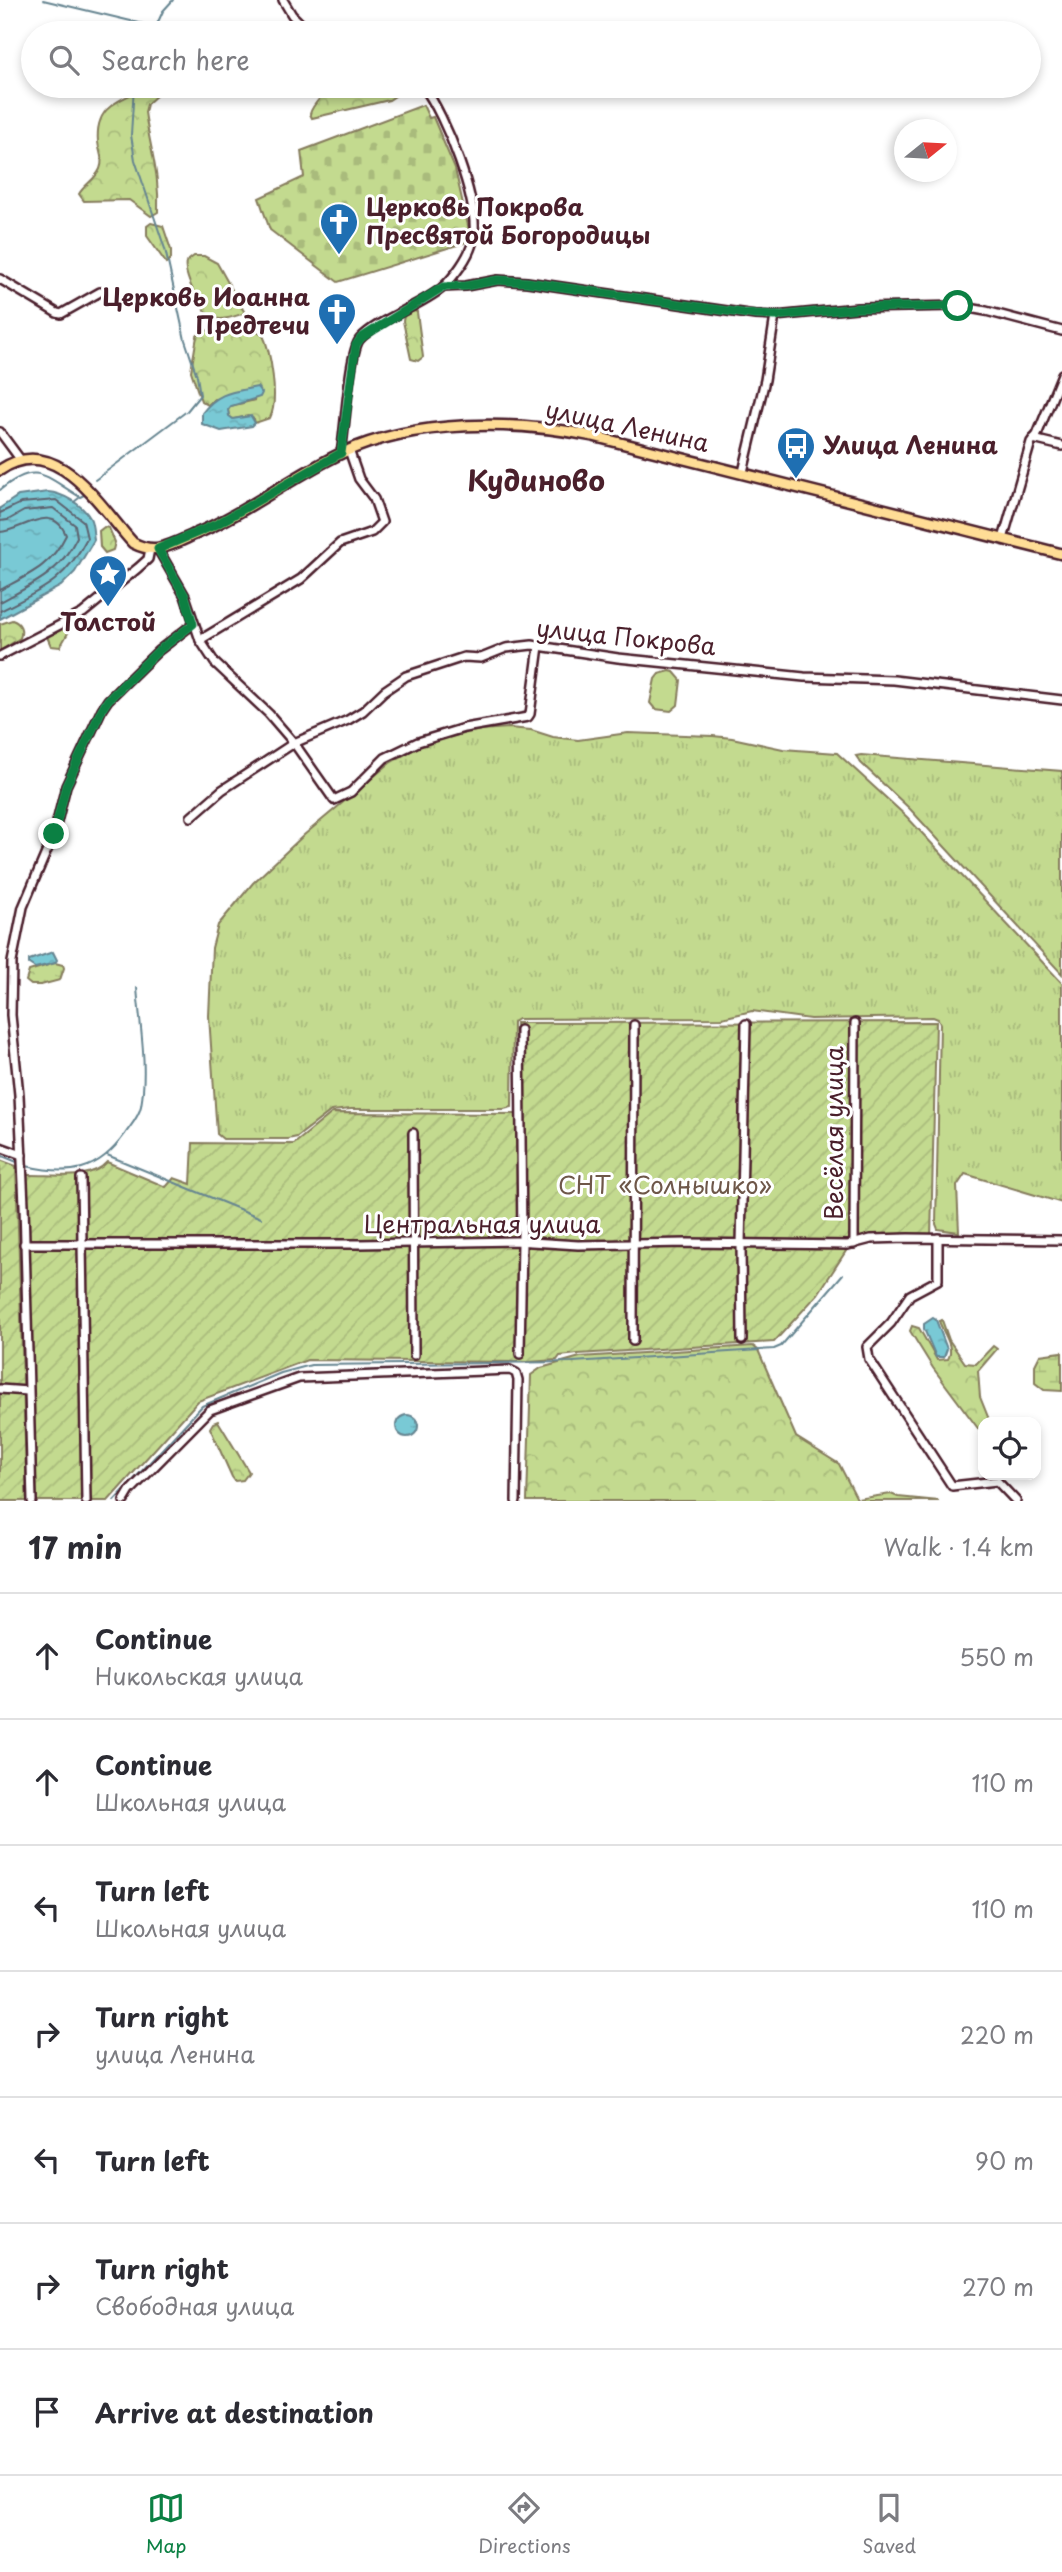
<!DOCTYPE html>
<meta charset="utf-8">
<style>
:root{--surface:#fff;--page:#f7f7f7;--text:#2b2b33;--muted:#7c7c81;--line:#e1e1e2;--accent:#0b8043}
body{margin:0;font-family:"Playpen Sans",sans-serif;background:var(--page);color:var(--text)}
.controls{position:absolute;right:21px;bottom:21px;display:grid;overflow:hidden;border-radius:14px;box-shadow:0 4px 10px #0003}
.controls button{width:63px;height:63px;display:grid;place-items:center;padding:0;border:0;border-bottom:2px solid var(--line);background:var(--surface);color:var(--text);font:35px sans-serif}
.compass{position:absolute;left:894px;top:119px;width:63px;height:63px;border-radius:50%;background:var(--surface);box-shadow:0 4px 10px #0003;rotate:72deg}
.stop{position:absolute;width:21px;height:21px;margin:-16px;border:5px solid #0b8043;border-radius:50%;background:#fff}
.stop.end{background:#0b8043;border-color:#fff;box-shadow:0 2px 7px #0008}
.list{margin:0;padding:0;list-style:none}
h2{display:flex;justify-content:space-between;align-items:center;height:91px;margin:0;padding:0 28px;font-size:30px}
h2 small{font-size:23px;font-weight:400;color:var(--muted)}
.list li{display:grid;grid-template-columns:46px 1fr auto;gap:21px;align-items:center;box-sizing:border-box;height:126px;padding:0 28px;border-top:2px solid var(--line)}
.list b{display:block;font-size:26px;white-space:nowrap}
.list p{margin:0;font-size:23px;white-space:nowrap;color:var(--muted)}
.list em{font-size:23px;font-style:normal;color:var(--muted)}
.icon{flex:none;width:38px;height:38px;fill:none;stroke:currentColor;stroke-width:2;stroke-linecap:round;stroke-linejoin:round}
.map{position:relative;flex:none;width:1062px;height:1501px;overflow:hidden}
.search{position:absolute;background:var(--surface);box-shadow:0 4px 10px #0003;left:21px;right:21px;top:21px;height:77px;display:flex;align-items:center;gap:18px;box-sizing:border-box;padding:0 24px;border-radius:38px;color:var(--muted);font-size:26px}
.sheet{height:973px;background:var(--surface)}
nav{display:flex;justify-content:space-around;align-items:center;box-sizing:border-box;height:98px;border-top:2px solid var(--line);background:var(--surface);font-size:19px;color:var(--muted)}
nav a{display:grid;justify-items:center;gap:4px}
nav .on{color:var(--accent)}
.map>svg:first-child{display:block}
.grass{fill:url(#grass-tufts);stroke:#867c5d;stroke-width:2}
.forest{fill:url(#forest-crowns);stroke:#867c5d;stroke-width:2}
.wetland{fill:url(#wetland-marsh);stroke:#867c5d;stroke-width:2}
.cemetery{fill:url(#cemetery-stones);stroke:#867c5d;stroke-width:2}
.garden{fill:url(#garden-furrows);stroke:#867c5d;stroke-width:2}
.pitch{fill:#c3da8f;stroke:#867c5d;stroke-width:2}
.water{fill:url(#water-ripples);stroke:#668591;stroke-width:2}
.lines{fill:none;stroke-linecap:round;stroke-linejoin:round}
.shore{stroke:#5d636f;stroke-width:2}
.stream{stroke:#668591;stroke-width:2}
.minor-casing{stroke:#4a1f2b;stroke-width:12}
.major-casing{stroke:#4a1f2b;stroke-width:14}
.minor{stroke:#fff;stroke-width:7}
.major{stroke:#ffdd96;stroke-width:9}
.route{stroke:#0b8043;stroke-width:9}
.labels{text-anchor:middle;stroke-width:6;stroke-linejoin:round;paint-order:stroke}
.poi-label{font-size:24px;font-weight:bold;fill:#4a1f2b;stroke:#fff;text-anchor:start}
.street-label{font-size:24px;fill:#4a1f2b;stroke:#fff}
.park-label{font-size:24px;fill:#6e5749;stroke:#fff}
.quarter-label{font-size:28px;font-weight:bold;fill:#4a1f2b;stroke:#fff}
</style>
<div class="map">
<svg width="1062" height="1501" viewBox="0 0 1062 1501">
<defs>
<pattern id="grass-tufts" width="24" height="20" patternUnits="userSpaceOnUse" patternTransform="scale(1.75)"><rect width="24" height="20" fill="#c3da8f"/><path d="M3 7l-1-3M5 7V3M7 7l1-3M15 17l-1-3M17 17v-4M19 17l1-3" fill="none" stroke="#a9bb7c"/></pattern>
<pattern id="forest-crowns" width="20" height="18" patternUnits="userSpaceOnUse" patternTransform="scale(1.75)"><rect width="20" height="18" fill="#c3da8f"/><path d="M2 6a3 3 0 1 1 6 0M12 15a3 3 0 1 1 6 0" fill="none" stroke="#a9bb7c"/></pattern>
<pattern id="wetland-marsh" width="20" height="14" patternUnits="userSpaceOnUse" patternTransform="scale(1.75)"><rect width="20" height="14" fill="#c3da8f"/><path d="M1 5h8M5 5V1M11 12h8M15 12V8" fill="none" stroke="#a9bb7c"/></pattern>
<pattern id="cemetery-stones" width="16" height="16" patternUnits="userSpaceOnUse" patternTransform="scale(1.75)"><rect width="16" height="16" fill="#c3da8f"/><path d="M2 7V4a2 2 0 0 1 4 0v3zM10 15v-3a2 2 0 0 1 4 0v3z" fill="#a9bb7c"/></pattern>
<pattern id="garden-furrows" width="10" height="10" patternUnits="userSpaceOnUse" patternTransform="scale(1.75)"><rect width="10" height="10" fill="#c3da8f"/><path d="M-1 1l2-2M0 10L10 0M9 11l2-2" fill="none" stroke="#a9bb7c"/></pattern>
<pattern id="water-ripples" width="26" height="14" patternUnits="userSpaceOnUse" patternTransform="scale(1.75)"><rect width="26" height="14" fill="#79c9d5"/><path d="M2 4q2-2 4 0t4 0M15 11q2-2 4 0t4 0" fill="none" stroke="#6aacb7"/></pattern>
</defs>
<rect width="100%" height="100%" fill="#fff"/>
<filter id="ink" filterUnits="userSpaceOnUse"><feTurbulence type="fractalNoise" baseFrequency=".0143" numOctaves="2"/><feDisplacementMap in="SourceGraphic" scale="14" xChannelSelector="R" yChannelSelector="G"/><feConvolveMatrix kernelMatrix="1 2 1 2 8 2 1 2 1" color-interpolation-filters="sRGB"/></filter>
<g filter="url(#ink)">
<g class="grass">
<polygon points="509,728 531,730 553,737 578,740 628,733 713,736 732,738 783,749 837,753 907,817 1062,983 1062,1203 965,1174 957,1186 959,1232 938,1229 936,1224 940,1024 938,1019 933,1017 810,1019 752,1011 722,1018 518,1019 513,1022 512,1107 504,1109 351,1109 331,1111 297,1137 288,1139 223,1139 217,1134 209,1016 212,948 218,925 253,883 304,835 390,763 420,746 441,739 480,730"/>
<polygon points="861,755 1062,771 1062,974 910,809 861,763 856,756"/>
</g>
<g class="forest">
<path d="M330,86H391L397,89L398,94L389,100L312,118L310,114C312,104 324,95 330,86Z"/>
<path d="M143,89H152L158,94L147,104L145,112C150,149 160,174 158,212L151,216L129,200L84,201L79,194C85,184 95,180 100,169C104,159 99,152 98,142C95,107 116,102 143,89Z"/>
<polygon points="151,223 163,226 171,250 171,259 166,263 147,236 147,226"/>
<path d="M194,256H204L217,263L245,313C236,316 221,322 212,317C200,311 183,273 186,262Z"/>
<polygon points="414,311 417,312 423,357 418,361 411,359 403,321 404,316"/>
<path d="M217,328H234L262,333C271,351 279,400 270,418L255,423L254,419L248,416L233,419L229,416L228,410L231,406L255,400L214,399L208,405L201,401L191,371L197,336L201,332Z"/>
<polygon points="104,527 109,528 115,542 113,550 105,553 100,547 99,531"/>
<path d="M12,620C21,623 23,630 20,638L0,651V624Z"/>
<polygon points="68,623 72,626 60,647 51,646 47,637 50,633"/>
<path d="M942,1320L949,1340L965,1363L976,1364L993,1346L997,1349L978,1371L980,1397L990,1422H983V1435L933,1368L910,1331L912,1326L919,1328L937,1360L948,1359C955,1347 943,1333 939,1321Z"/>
<polygon points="753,1346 758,1350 796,1437 839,1464 857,1499 891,1494 898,1497 939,1501 527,1501 531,1375 541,1368 580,1357"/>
<polygon points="218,1421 249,1472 243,1480 235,1481 232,1477 210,1428 213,1423"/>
</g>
<g class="wetland">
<polygon points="55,963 63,965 64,968 60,980 41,985 31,985 26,981 29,971"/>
<polygon points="1062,1352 1062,1391 1044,1390 1035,1383 1035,1365 1040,1355"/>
</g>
<polygon class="cemetery" points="423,105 429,118 433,117 455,169 469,230 464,243 338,282 270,230 259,198 304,177 301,151"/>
<g class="garden">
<path d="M936,1022L931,1239L883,1240L848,1248L818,1294L774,1342L578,1354L560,1356L557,1360L528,1362L307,1360L198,1401L108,1501H37L27,1248H36L37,1244L27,1241L26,1175C50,1174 90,1182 107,1162L166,1187L174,1178L191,1184L193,1143L294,1144L332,1113L518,1114L516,1023Z"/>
<polygon points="0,1160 16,1166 27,1501 0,1501"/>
</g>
<polygon class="pitch" points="670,671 674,672 681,680 678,705 671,711 655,709 650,703 655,679 659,674"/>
<g class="water">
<path d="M257,387L262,393L260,397L231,406L228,410L229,416L233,419L251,416L255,423L252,426L221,431L202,424V413C218,392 232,392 257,387Z"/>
<path d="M48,492C62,493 82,504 90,518C93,523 93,533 94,540L75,572L61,586L0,619V508L18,496Z"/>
<polygon points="53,952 57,960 55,963 35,968 29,964 29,960"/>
<polygon points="933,1318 936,1320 947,1349 944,1357 936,1357 924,1329 924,1324"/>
<circle cx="407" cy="1426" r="11"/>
</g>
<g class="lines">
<g class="shore">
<path d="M0,513L21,503L56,500L83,521L87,538C65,582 41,590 0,611"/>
<path d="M0,521L8,520L24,511L53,508L75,525L77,537C59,574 35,583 0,602"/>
<path d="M0,532C22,531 52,501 66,535C51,566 30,574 0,590"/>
</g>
<g class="stream">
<polyline points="43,0 156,27"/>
<polyline points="153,33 163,11 173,0"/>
<polyline points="95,480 187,411 200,395 197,376 185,340 165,249 135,160 131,135 134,86"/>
<path d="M0,490C37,460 44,476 80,497L84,495"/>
<polyline points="74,502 79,498"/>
<polyline points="0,1155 17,1162"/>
<polyline points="107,1155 261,1218"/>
<path d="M26,1166C70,1176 98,1172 125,1134C131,1125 139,1117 141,1106C148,1068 140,1026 137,988"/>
<polyline points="114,1501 202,1406 281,1373 311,1365 573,1362 774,1349 781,1346 843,1274"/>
</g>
<defs>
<g id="minor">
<polyline points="283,0 292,15 310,33"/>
<polyline points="0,279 57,313 61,314 100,292"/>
<polyline points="443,287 466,286 498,280 527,282 755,315 775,316 857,308 958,306 986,311 1062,331"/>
<polyline points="0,432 20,459"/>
<polyline points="1033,439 1062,446"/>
<path d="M341,453C345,432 349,351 360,339C377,320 420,306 442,288C454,277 470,256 473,240C481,204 445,115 423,86"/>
<polyline points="743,472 765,380 775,316"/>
<polyline points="1003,539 1031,442 1037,435 1062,374"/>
<polyline points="158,549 185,596 200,640 215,663 269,714 294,743 334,800 351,792 385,758 418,742 464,728 528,717 530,714 539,646"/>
<polyline points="200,640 301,579 340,543 372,532 382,522 374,499 359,479 349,450"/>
<polyline points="0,656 83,613 138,568 148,559 150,549"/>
<polyline points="191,817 222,790 294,743 348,720 363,711 384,691 406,676 464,657 481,658 506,648 532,645 618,658 804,677 894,680 1062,700"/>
<polyline points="413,1133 414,1355"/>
<polyline points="0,1147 22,1155"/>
<polyline points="81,1178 86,1501"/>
<polyline points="938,1238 938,1280 910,1295 891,1323 867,1347 869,1359 952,1486 997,1481 1016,1501"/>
<polyline points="24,1244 360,1244 516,1241 578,1245 687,1243 848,1245 871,1239 908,1238 1062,1240"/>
<polyline points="854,1244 855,1023"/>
<polyline points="742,1340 741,1244 746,1024"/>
<polyline points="633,1341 634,1025"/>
<polyline points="520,1354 522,1242 520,1030"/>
<polyline points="0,1389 28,1391"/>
<polyline points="32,1501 24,1205 19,1095 11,1015 12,962 23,907 54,834 66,786 102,709 108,700 158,651 193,624"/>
<polyline points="124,1501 130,1491 210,1410 299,1378 510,1370 516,1373 518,1380 516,1501"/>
</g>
<path id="major" d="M0,470C57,431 100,507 133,543C141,547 150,550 159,548C171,546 182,540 193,535C246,513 291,477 342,453C417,419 514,420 593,436L1062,554"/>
</defs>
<use href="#minor" class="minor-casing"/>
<use href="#major" class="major-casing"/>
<use href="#minor" class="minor"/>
<use href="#major" class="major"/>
</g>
</g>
<g class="lines" filter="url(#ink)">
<polyline class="route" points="54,834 66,786 102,709 108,700 158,651 193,624 185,596 158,549 217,524 341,453 354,358 356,345 361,338 443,287 466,286 498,280 527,282 755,315 775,316 858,308 958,306"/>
</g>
<defs>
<symbol id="church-pin" viewBox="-11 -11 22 30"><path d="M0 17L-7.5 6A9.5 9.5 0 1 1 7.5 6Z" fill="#1f6fb2" stroke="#fff"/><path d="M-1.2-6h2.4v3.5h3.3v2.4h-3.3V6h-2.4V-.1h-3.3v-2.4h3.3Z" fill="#fff"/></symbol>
<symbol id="bus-pin" viewBox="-11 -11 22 30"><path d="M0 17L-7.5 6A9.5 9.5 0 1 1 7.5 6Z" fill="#1f6fb2" stroke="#fff"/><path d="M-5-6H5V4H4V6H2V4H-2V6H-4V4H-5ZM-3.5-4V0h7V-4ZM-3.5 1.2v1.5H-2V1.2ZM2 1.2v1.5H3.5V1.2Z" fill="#fff"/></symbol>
<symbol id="sight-pin" viewBox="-11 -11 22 30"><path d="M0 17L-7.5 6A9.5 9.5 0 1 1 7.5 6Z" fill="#1f6fb2" stroke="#fff"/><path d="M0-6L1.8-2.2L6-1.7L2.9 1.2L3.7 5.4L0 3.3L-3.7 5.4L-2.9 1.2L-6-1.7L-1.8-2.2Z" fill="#fff"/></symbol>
</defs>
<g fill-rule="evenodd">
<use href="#church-pin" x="317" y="200" width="44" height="60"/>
<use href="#church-pin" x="315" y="290" width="44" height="60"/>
<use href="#bus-pin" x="774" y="424" width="44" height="60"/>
<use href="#sight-pin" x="86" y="552" width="44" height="60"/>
</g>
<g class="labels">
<g class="poi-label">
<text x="366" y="216">Церковь Покрова<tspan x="366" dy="28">Пресвятой Богородицы</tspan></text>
<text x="310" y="306" text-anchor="end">Церковь Иоанна<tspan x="310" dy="28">Предтечи</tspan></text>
<text x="823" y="454">Улица Ленина</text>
<text x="108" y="631" text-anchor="middle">Толстой</text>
</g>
<g class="street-label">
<text transform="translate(627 427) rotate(12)" y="8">улица Ленина</text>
<text transform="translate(626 638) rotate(6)" y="8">улица Покрова</text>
<text transform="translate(835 1133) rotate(-90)" y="8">Весёлая улица</text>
<text x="482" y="1233">Центральная улица</text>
</g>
<g class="park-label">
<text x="665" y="1194">СНТ «Солнышко»</text>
</g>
<g class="quarter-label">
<text x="536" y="491">Кудиново</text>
</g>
</g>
</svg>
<div class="controls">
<button><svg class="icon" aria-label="locate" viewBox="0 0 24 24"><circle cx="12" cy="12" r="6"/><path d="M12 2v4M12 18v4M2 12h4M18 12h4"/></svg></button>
</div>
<svg class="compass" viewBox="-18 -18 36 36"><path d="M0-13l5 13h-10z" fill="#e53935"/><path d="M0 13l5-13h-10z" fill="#7c7c81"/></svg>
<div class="stop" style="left:958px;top:306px"></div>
<div class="stop end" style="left:54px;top:834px"></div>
<div class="search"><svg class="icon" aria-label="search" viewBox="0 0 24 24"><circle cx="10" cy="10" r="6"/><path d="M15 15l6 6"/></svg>Search here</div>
</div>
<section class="sheet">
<h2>17 min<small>Walk · 1.4 km</small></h2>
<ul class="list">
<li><svg class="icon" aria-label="ahead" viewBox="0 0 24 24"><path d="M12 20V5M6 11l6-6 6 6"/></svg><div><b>Continue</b><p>Никольская улица</p></div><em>550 m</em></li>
<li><svg class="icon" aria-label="ahead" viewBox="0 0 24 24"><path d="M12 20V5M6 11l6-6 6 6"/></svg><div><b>Continue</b><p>Школьная улица</p></div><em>110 m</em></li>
<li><svg class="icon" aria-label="left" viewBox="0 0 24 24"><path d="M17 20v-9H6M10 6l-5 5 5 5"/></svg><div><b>Turn left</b><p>Школьная улица</p></div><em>110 m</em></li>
<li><svg class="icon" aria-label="right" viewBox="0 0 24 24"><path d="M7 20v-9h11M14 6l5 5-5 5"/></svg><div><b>Turn right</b><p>улица Ленина</p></div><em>220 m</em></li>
<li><svg class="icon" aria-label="left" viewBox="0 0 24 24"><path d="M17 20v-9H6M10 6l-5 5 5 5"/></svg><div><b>Turn left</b></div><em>90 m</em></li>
<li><svg class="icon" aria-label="right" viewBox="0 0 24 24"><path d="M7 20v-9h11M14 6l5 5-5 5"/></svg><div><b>Turn right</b><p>Свободная улица</p></div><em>270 m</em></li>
<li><svg class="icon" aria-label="arrive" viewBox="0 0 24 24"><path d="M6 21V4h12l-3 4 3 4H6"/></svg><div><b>Arrive at destination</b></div></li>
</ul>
</section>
<nav>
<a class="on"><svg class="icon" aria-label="map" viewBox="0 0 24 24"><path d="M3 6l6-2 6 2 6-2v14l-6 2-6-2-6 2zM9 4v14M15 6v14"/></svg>Map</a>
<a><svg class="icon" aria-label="directions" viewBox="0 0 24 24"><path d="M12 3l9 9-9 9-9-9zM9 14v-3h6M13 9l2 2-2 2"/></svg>Directions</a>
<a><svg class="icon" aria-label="saved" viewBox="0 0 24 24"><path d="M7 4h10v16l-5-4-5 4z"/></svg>Saved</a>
</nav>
